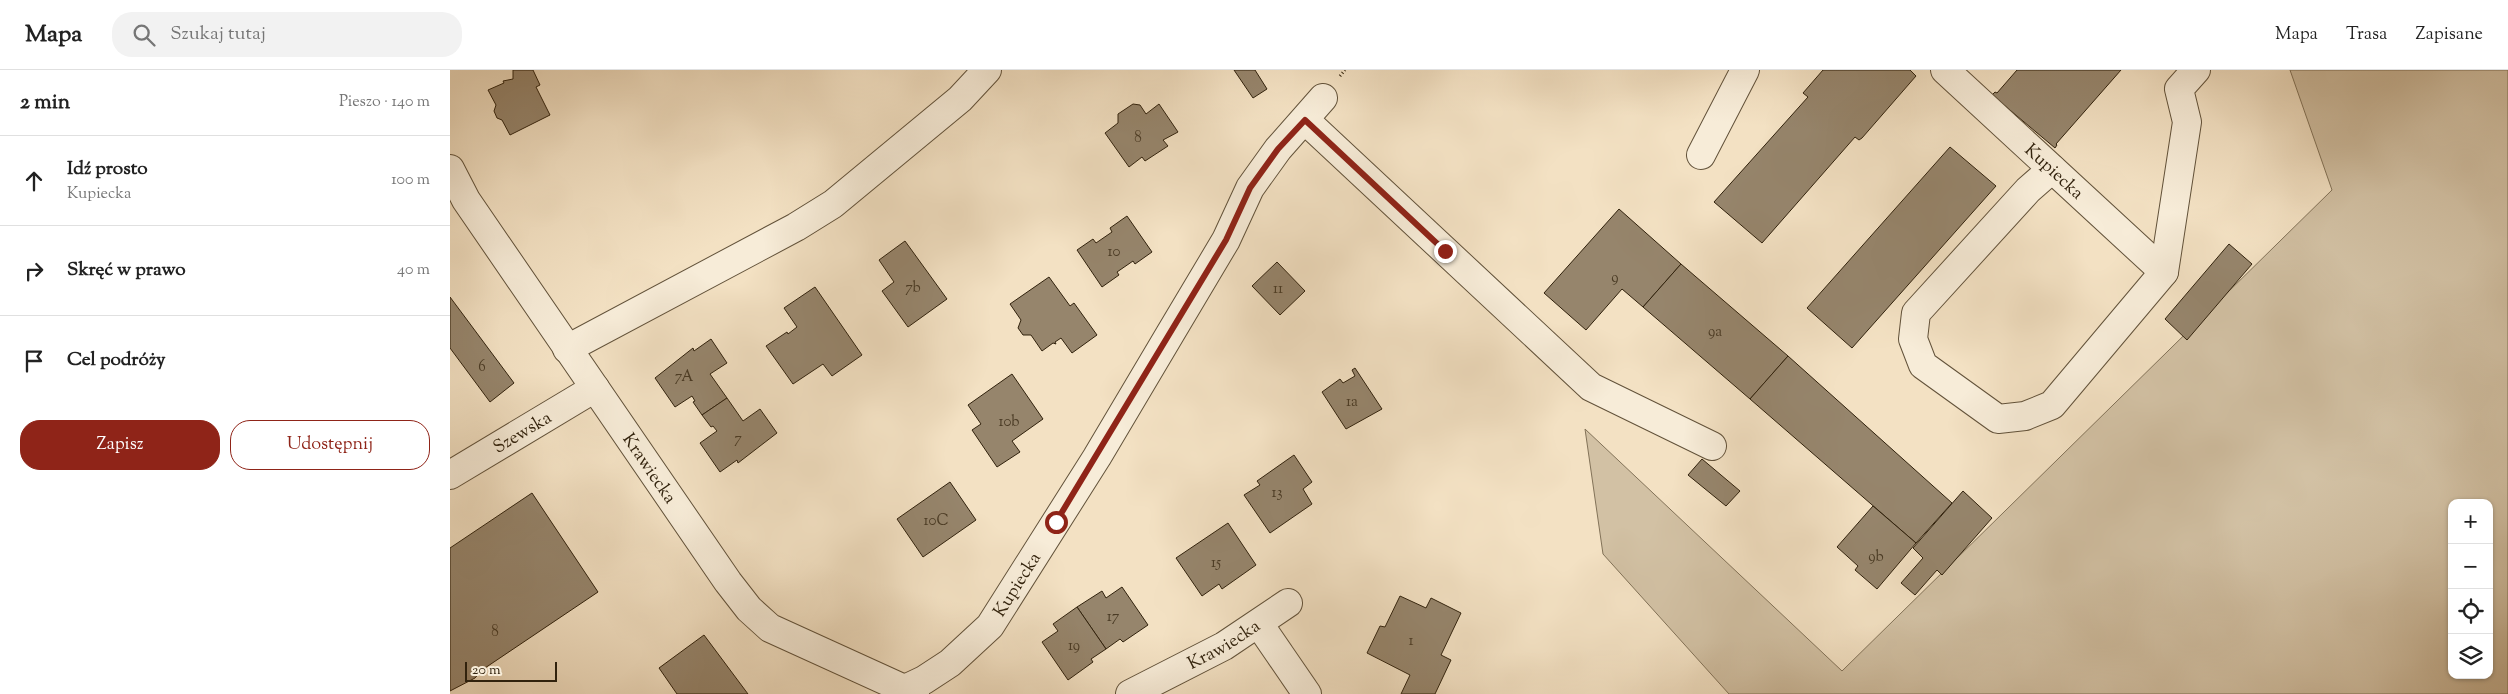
<!DOCTYPE html>
<html lang="pl">
<meta charset="utf-8">
<style>
:root{--surface:#fff;--page:#f2f2f2;--text:#222;--muted:#767676;--line:#e0e0e0;--accent:#8f2418}
body{margin:0;font-family:"Sorts Mill Goudy",serif;background:var(--page);color:var(--text)}
.controls{position:absolute;right:15px;bottom:15px;display:grid;overflow:hidden;border-radius:10px;box-shadow:0 1px 4px #0004}
.controls button{width:45px;height:45px;display:grid;place-items:center;padding:0;border:0;border-bottom:1px solid var(--line);background:var(--surface);color:var(--text);font:25px sans-serif}
.scale{position:absolute;left:15px;bottom:12px;width:92px;box-sizing:border-box;padding-left:5px;border:2px solid #31220d;border-top:0;font-size:14px;line-height:18px;white-space:nowrap;color:#31220d;-webkit-text-stroke:4px #f7ecd8;paint-order:stroke}
.stop{position:absolute;width:15px;height:15px;margin:-11px;border:4px solid #8f2418;border-radius:50%;background:#fff}
.stop.end{background:#8f2418;border-color:#fff;box-shadow:0 1px 5px #0008}
.list{margin:0;padding:0;list-style:none}
h2{display:flex;justify-content:space-between;align-items:center;height:65px;margin:0;padding:0 20px;font-size:21px}
h2 small{font-size:16px;font-weight:400;color:var(--muted)}
.list li{display:grid;grid-template-columns:32px 1fr auto;gap:15px;align-items:center;box-sizing:border-box;height:90px;padding:0 20px;border-top:1px solid var(--line)}
.list b{display:block;font-size:19px;white-space:nowrap}
.list p{margin:0;font-size:16px;white-space:nowrap;color:var(--muted)}
.list em{font-size:16px;font-style:normal;color:var(--muted)}
.actions{display:flex;gap:10px;padding:15px 20px}
.actions a{flex:1;padding:11px 0;border:1px solid var(--accent);border-radius:20px;text-align:center;font-size:18px;color:var(--accent)}
.actions .main{background:var(--accent);color:#fff}
.icon{flex:none;width:28px;height:28px;fill:none;stroke:currentColor;stroke-width:2;stroke-linecap:round;stroke-linejoin:round}
.map{position:relative;flex:none;width:2058px;height:624px;overflow:hidden}
header{display:flex;align-items:center;gap:30px;box-sizing:border-box;height:70px;padding:0 25px;background:var(--surface);border-bottom:1px solid var(--line)}
header strong{font-size:24px}
nav{display:flex;gap:28px;margin-inline-start:auto;font-size:18px}
.search{width:350px;height:45px;background:var(--page);display:flex;align-items:center;gap:12px;box-sizing:border-box;padding:0 18px;border-radius:20px;color:var(--muted);font-size:19px}
main{display:flex}
aside{flex:1;background:var(--surface)}
.map>svg:first-child{display:block}
.green{fill:#d2c1a4;stroke:#827258;fill-rule:evenodd}
.building{fill:#96856c;stroke:#31220d}
.lines{fill:none;stroke-linecap:round;stroke-linejoin:round}
.minor-casing{stroke:#62523a;stroke-width:30}
.path{stroke:#31220d;stroke-width:3;stroke-dasharray:1 2.5;stroke-linecap:butt}
.minor{stroke:#f7ecd8;stroke-width:28}
.route{stroke:#8f2418;stroke-width:6}
.labels{text-anchor:middle;stroke-width:4;stroke-linejoin:round;paint-order:stroke}
.number-label{font-size:15px;fill:#4a3b25}
.street-label{font-size:18px;fill:#31220d;stroke:#f7ecd8}
</style>
<header>
<strong>Mapa</strong>
<div class="search"><svg class="icon" aria-label="search" viewBox="0 0 24 24"><circle cx="10" cy="10" r="6"/><path d="M15 15l6 6"/></svg>Szukaj tutaj</div>
<nav><a>Mapa</a><a>Trasa</a><a>Zapisane</a></nav>
</header>
<main>
<aside>
<h2>2 min<small>Pieszo · 140 m</small></h2>
<ul class="list">
<li><svg class="icon" aria-label="ahead" viewBox="0 0 24 24"><path d="M12 20V5M6 11l6-6 6 6"/></svg><div><b>Idź prosto</b><p>Kupiecka</p></div><em>100 m</em></li>
<li><svg class="icon" aria-label="right" viewBox="0 0 24 24"><path d="M7 20v-9h11M14 6l5 5-5 5"/></svg><div><b>Skręć w prawo</b></div><em>40 m</em></li>
<li><svg class="icon" aria-label="arrive" viewBox="0 0 24 24"><path d="M6 21V4h12l-3 4 3 4H6"/></svg><div><b>Cel podróży</b></div></li>
</ul>
<div class="actions"><a class="main">Zapisz</a><a>Udostępnij</a></div>
</aside>
<div class="map">
<svg width="2058" height="624" viewBox="0 0 2058 624">
<rect width="100%" height="100%" fill="#f3e1c3"/>
<filter id="stains"><feTurbulence type="fractalNoise" baseFrequency=".004" numOctaves="4"/><feColorMatrix values="0 0 0 0 .2 0 0 0 0 .09 0 0 0 0 .02 0 0 0 .5 -.17"/></filter>
<radialGradient id="worn" r=".72"><stop offset=".6" stop-color="#630" stop-opacity="0"/><stop offset="1" stop-color="#630" stop-opacity=".3"/></radialGradient>
<path class="green" d="M1840,0H2058V624H1279L1153,484L1135,359L1392,601L1882,120ZM2002,433H2039V605H2002Z"/>
<g class="building">
<polygon points="83,0 90,15 86,17 100,45 60,65 52,50 47,48 44,41 46,35 38,20 54,13 53,11 63,9 63,0"/>
<polygon points="784,0 805,0 817,19 803,28"/>
<polygon points="1373,0 1460,0 1466,6 1412,68 1409,70 1405,67 1312,173 1264,132 1358,27 1353,23"/>
<polygon points="1567,0 1671,0 1606,74 1607,75 1605,78 1542,25 1545,22 1547,23"/>
<polygon points="683,34 690,35 696,44 709,34 728,62 713,70 718,76 695,91 692,87 679,97 655,63 668,53 668,44"/>
<polygon points="1500,77 1546,116 1402,278 1357,238"/>
<polygon points="1169,139 1231,194 1193,237 1172,219 1136,260 1094,223"/>
<polygon points="677,146 702,182 685,194 683,191 667,202 669,205 652,217 627,180 643,169 646,173 662,162 660,158"/>
<polygon points="455,171 497,229 458,257 432,221 444,212 429,190"/>
<polygon points="1779,174 1802,194 1737,270 1715,249"/>
<polygon points="827,192 855,221 830,245 802,216"/>
<polygon points="1231,194 1338,286 1300,329 1193,237"/>
<polygon points="599,207 620,236 624,233 647,265 622,283 611,268 605,272 606,274 603,273 592,281 581,265 573,265 568,258 571,250 560,234"/>
<polygon points="365,217 412,285 382,306 373,294 343,314 316,276 337,262 338,264 347,257 334,238"/>
<polygon points="0,227 64,313 40,332 0,278"/>
<polygon points="261,269 277,293 260,304 277,328 252,345 243,332 245,331 242,326 225,337 205,308 243,278 244,281"/>
<polygon points="1338,286 1502,433 1466,473 1300,329"/>
<polygon points="905,298 932,339 896,359 872,322 890,309 893,313 905,306 902,300"/>
<polygon points="562,304 593,349 562,371 570,382 547,397 522,360 531,354 518,335"/>
<polygon points="277,328 293,351 310,339 327,363 288,393 287,390 270,402 250,373 267,361 263,356 261,357 252,345"/>
<polygon points="844,385 862,412 853,419 862,434 820,463 794,425 810,415 807,411"/>
<polygon points="1252,389 1290,421 1276,436 1238,405"/>
<polygon points="500,412 526,450 473,487 447,449"/>
<polygon points="1513,421 1542,448 1492,505 1487,500 1465,525 1451,513 1473,488 1463,478"/>
<polygon points="82,423 148,522 32,600 25,608 0,621 0,478"/>
<polygon points="1423,436 1466,473 1427,519 1405,500 1408,496 1387,477"/>
<polygon points="778,453 806,495 772,519 769,514 752,526 726,488"/>
<polygon points="672,517 698,555 673,572 670,569 656,579 627,537 652,521 656,528"/>
<polygon points="950,526 976,538 981,528 1011,543 991,585 1001,590 985,624 951,624 960,605 917,583 930,556 935,557"/>
<polygon points="627,537 656,579 641,589 643,592 618,610 592,572 608,561 603,554"/>
<polygon points="254,565 298,624 227,624 209,598"/>
</g>
<g class="lines">
<defs>
<g id="minor">
<path id="s1" d="M1495,0L1714,202"/>
<polyline points="855,50 1141,317 1262,376"/>
<polyline points="1251,85 1295,0"/>
<path id="s2" d="M0,99L16,130L278,512L299,539L320,558L465,624"/>
<polyline points="1602,99 1578,120 1466,243 1463,269 1473,295 1548,349 1575,346 1602,335 1714,202 1737,52 1729,19 1746,0"/>
<polyline points="117,279 346,157 383,134 510,29 537,0"/>
<path id="s3" d="M0,405L145,318"/>
<polyline points="809,554 857,624"/>
<path id="s4" d="M455,619L474,610L500,593L540,556L647,387L720,264L776,170L800,118L828,79L873,28"/>
<path id="s5" d="M680,624L774,576L838,533"/>
</g>
</defs>
<use href="#minor" class="minor-casing"/>
<polyline class="path" points="890,6 895,0"/>
<use href="#minor" class="minor"/>
</g>
<g class="lines">
<polyline class="route" points="606,452 776,170 800,118 828,79 855,50 995,181"/>
</g>
<g class="labels">
<g class="number-label">
<text x="688" y="72">8</text>
<text x="664" y="186">10</text>
<text x="1165" y="212">9</text>
<text x="463" y="222">7b</text>
<text x="828" y="223">11</text>
<text x="1265" y="266">9a</text>
<text x="32" y="301">6</text>
<text x="234" y="311">7A</text>
<text x="902" y="336">1a</text>
<text x="559" y="356">10b</text>
<text x="288" y="373">7</text>
<text x="827" y="427">13</text>
<text x="486" y="455">10C</text>
<text x="1426" y="491">9b</text>
<text x="766" y="497">15</text>
<text x="663" y="551">17</text>
<text x="45" y="566">8</text>
<text x="961" y="575">1</text>
<text x="624" y="580">19</text>
</g>
<g class="street-label">
<text dy="6" stroke="none"><textPath href="#s1" startOffset="149">Kupiecka</textPath></text>
<text dy="6" stroke="none"><textPath href="#s3" startOffset="84">Szewska</textPath></text>
<text dy="6" stroke="none"><textPath href="#s2" startOffset="360">Krawiecka</textPath></text>
<text dy="6" stroke="none"><textPath href="#s4" startOffset="156">Kupiecka</textPath></text>
<text dy="6" stroke="none"><textPath href="#s5" startOffset="106">Krawiecka</textPath></text>
</g>
</g>
<rect width="100%" height="100%" filter="url(#stains)"/>
<rect width="100%" height="100%" fill="url(#worn)"/>
</svg>
<div class="controls">
<button>+</button>
<button>−</button>
<button><svg class="icon" aria-label="locate" viewBox="0 0 24 24"><circle cx="12" cy="12" r="6"/><path d="M12 2v4M12 18v4M2 12h4M18 12h4"/></svg></button>
<button><svg class="icon" aria-label="layers" viewBox="0 0 24 24"><path d="M12 4l9 5-9 5-9-5zM3 14l9 5 9-5"/></svg></button>
</div>
<div class="scale">20 m</div>
<div class="stop" style="left:606px;top:452px"></div>
<div class="stop end" style="left:995px;top:181px"></div>
</div>
</main>
